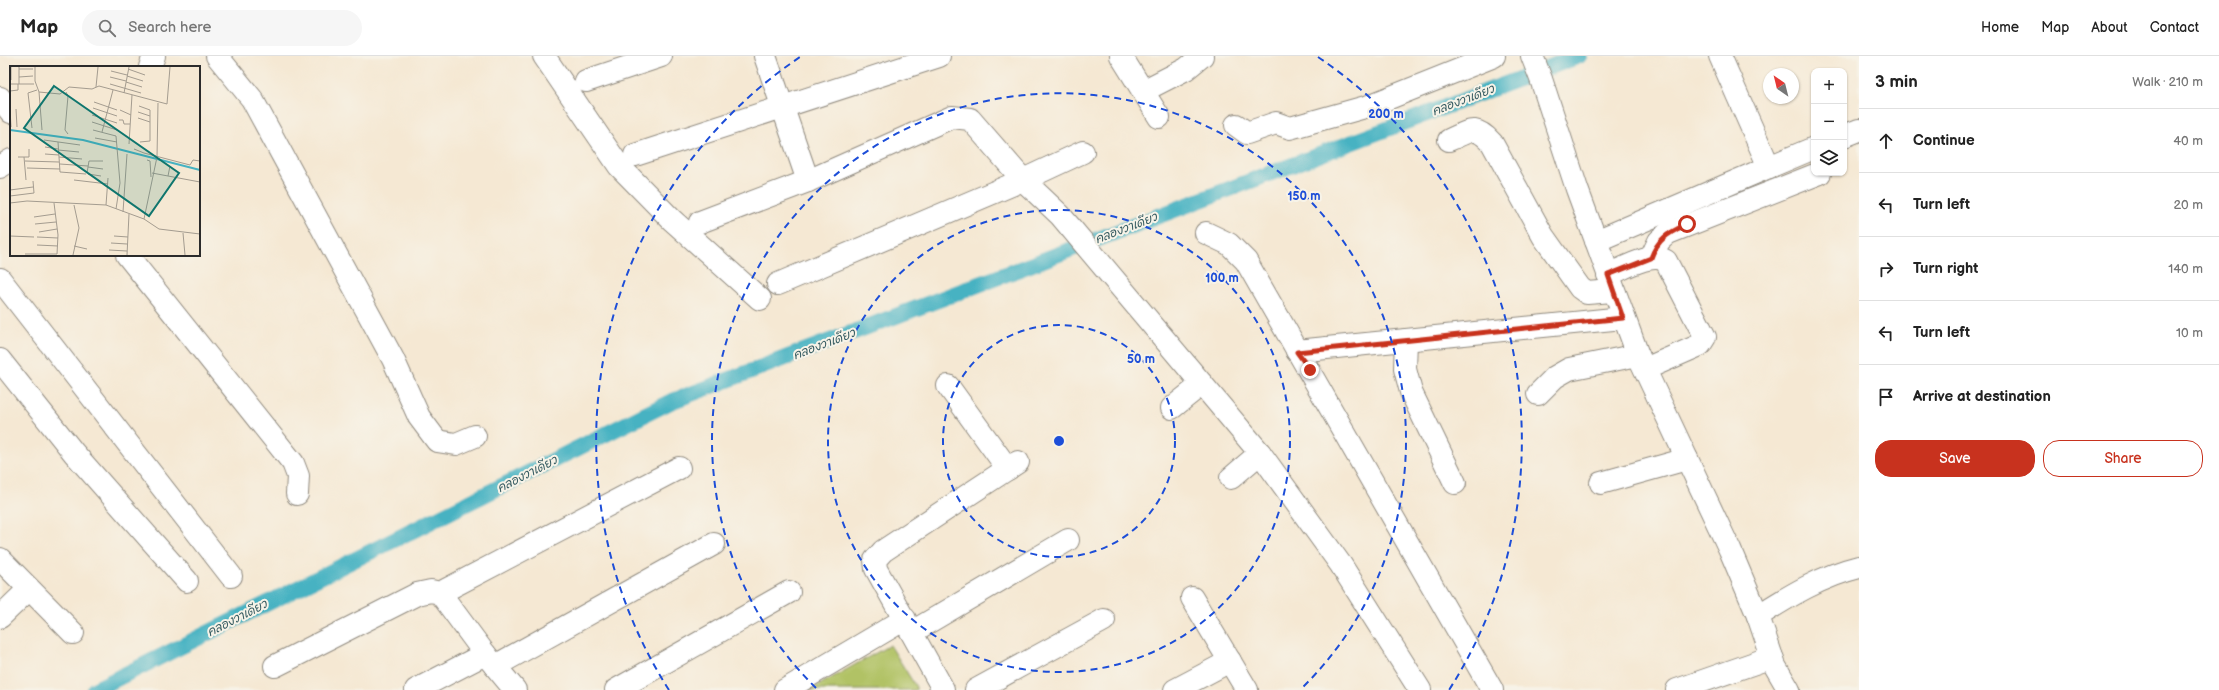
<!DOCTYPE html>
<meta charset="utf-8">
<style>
:root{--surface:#fff;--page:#f6f6f6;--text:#222;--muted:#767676;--line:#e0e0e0;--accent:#c8321e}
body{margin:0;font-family:"Balsamiq Sans","Playpen Sans Thai",sans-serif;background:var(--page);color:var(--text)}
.controls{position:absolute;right:12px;top:12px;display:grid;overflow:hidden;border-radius:8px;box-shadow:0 1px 3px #0004}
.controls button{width:36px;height:36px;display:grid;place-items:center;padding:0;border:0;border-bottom:1px solid var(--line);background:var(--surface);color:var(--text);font:20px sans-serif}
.compass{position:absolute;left:1763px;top:12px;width:36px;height:36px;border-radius:50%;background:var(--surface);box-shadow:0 1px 3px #0004;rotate:325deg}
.stop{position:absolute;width:12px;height:12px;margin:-9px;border:3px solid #c8321e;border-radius:50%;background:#fff}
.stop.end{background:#c8321e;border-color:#fff;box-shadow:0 1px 4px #0008}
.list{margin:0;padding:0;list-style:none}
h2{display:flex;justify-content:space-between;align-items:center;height:52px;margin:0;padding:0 16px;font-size:17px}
h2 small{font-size:13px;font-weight:400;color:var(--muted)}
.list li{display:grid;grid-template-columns:26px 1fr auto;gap:12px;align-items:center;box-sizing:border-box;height:64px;padding:0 16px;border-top:1px solid var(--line)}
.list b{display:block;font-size:15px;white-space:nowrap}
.list em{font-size:13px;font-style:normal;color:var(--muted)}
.actions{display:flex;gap:8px;padding:12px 16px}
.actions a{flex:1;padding:9px 0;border:1px solid var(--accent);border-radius:16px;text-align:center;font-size:14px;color:var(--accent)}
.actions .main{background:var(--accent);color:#fff}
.icon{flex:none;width:22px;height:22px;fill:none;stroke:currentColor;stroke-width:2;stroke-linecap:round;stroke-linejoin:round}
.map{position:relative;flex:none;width:1859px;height:634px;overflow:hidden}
header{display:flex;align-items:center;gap:24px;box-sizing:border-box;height:56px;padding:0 20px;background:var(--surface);border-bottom:1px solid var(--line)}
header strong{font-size:19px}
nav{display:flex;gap:22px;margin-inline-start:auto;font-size:14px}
.search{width:280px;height:36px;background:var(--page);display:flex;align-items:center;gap:10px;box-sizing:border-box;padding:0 14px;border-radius:22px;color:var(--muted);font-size:15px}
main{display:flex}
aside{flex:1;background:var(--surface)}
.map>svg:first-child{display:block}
.green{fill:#b1c265;stroke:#6e7648}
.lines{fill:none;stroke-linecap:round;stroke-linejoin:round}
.canal{stroke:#46b2c2;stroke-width:16}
.minor-casing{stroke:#908a7f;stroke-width:24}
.minor{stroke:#fff;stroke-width:22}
.route{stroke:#c8321e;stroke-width:5}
.ring{fill:none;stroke:#1d4ed8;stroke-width:2;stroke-dasharray:7 5}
.labels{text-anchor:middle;stroke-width:4;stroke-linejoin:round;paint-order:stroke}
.water-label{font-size:12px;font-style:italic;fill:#345a60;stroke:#f7f3e8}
.inset-river{fill:none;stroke:#46b2c2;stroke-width:2}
.inset-road{fill:none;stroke:#a49c90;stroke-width:1}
.view{fill:#0f766e;fill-opacity:0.15;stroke:#0f766e;stroke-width:2}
.inset-edge{fill:none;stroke:#2b2b2b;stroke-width:2}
.centre{fill:#1d4ed8;stroke:#f7f3e8;stroke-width:2}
.ring-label{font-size:12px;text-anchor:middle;font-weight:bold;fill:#1d4ed8;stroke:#f7f3e8;stroke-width:4;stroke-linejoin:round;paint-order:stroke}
</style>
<header>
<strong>Map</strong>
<div class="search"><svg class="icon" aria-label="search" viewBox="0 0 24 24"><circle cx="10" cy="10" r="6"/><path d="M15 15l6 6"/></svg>Search here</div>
<nav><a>Home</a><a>Map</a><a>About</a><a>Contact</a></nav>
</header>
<main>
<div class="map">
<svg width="1859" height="634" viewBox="0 0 1859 634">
<rect width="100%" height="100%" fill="#f7f3e8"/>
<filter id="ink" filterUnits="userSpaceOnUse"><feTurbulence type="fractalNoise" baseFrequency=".025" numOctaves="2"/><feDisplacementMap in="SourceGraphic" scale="8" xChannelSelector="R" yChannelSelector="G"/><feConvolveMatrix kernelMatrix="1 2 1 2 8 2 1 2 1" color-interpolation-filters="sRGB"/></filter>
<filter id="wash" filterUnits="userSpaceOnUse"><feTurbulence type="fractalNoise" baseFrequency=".012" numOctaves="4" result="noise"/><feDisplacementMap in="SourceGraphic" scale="16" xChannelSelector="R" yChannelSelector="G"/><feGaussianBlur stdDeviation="0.9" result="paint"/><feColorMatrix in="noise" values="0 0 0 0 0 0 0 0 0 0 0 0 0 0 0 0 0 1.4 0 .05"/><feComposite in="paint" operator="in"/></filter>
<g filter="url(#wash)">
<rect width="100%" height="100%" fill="#f5e8d3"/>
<polygon class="green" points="890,589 916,631 916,634 810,634"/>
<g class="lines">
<polyline class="canal" points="94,634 670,346 1579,0"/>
</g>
</g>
<g filter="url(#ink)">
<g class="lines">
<defs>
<g id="minor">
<polyline points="217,0 252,43 393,303 419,361 437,385 456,388 475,380"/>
<polyline points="544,0 619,110 672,164 760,243"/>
<polyline points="765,0 808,125"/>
<polyline points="1121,0 1159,61"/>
<polyline points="1532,0 1541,23 1577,133 1638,299 1730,494 1758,560 1775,610 1789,634"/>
<polyline points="150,11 154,0"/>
<polyline points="586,25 661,0"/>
<polyline points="1143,35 1186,13 1202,0"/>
<polyline points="0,42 11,56"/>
<polyline points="1236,69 1247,77 1276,67 1290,72 1369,50 1494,0"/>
<polyline points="1844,80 1859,74"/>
<path d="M1449,84C1470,75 1475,68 1492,87L1543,180L1580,232L1587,237L1613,235"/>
<polyline points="635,99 939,0"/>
<polyline points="0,111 11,104"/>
<polyline points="1769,111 1814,92"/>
<polyline points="700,166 808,125 952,61 970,63 1023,124 1060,159 1260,397 1341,509 1420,634"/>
<polyline points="1206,177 1229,188 1246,205 1492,634"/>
<polyline points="1596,185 1769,111 1720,0"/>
<polyline points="127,199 293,407 298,420 297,438"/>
<polyline points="1651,202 1659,185 1668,177 1820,117"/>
<path d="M1608,219C1623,213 1651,195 1666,205L1705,281L1700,289L1645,313"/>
<polyline points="0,223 231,520"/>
<polyline points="778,228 1023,124 1083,96"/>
<polyline points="1406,284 1405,313 1411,336 1455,427"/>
<polyline points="1297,295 1623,262"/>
<polyline points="0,304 74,397 187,525"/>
<polyline points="948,330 1008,413"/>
<polyline points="1538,338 1555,321 1569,313 1638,299"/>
<polyline points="1172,352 1202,328"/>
<polyline points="1231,422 1260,397"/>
<polyline points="1601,427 1687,403"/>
<polyline points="0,503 73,577"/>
<polyline points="440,537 679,412"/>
<polyline points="1192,542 1247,634"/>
<path d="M1758,560C1789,540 1822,520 1859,511"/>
<polyline points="0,561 29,533"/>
<polyline points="912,576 1068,484"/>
<polyline points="275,610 417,538 431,535 440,537 485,598 515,634"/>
<polyline points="495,610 714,488"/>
<polyline points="943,633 876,513 875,504 883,495 1018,406"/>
<polyline points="416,634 485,598"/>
<polyline points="616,634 789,536"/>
<polyline points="785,634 905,563"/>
<polyline points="976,634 1104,564"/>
<polyline points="1175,634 1230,605"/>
<polyline points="1677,634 1772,601"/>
</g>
</defs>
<use href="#minor" class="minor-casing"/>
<use href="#minor" class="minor"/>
</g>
</g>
<g class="lines" filter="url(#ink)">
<path class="route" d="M1310,314L1297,296L1623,262L1608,219L1651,202C1658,182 1669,177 1687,168"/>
</g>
<g class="ring">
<circle cx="1059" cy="385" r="116"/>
<circle cx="1059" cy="385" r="231"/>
<path d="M816 632A347 347 0 1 1 1302 632"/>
<path d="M669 634A463 463 0 0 1 800 1M1318 1A463 463 0 0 1 1449 634"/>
</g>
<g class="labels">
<g class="water-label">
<text transform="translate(1463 44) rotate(-21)" y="4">คลองวาเดียว</text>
<text transform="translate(1126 172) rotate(-21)" y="4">คลองวาเดียว</text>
<text transform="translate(824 288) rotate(-21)" y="4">คลองวาเดียว</text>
<text transform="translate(527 418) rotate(-27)" y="4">คลองวาเดียว</text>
<text transform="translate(237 562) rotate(-27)" y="4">คลองวาเดียว</text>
</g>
</g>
<g transform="translate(10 10)">
<rect width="190" height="190" fill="#f5e8d3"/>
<path class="inset-river" d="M0,64L73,74L190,104"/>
<path class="inset-road" d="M1,1V14M9,1V18M25,1V15L29,26L50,28L59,21L82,23L89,20L157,38L160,1M9,3H23M118,3L135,9M101,5L117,9M117,10L133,15M9,11L23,10M100,11L116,15M116,16L132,21M0,18H24M100,18L131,27M86,21L88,1M0,25L8,24V18M29,26L32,64M56,26L58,30L55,64L58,68M114,27L119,1M84,36L107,44M129,40L140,44V75L130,76M83,42L107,50M0,43L1,61M6,43L7,61M110,44L121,49M128,46L140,50M82,49L107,57M128,52L140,56M109,54H113L114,58H120M82,56L107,64M22,62L18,27L27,24M83,64L106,70L110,117L106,143M92,66L103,24M85,72L107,76M34,74L70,79M48,76L50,106L76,108M119,78L122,29M35,81L48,83M124,83L134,87L180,99L183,94L190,95M48,84L69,86M35,88L49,89M8,91H19V83M14,91L16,114M49,91L72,93M137,94L140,95L141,111M15,95L49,96M50,98L78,100M78,101L93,103M17,102L50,103M77,107L79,95H93M142,107L158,110L160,100M78,108L91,110M158,110L190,116M64,114L98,118M0,124L23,121M0,130L24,127L23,115M0,137L17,135L96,139L134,153L149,163L190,168M96,139L98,112M113,146L117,88M24,151L45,148M134,153L147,91L148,37M25,158L46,156M29,166L47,163M173,167L175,189M0,170L24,171M104,170L118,171M27,171L48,172M101,177L117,178M27,179L48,180M64,180L77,183M99,184L117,185M15,188H47L48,169L44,137M63,189L69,162L64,139M117,189L119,148"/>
<path class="view" d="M44,20L169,107L139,150L14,62Z"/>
<rect width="190" height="190" class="inset-edge"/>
</g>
<circle cx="1059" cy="385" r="6" class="centre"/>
<g class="ring-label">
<text x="1386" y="62">200 m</text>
<text x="1304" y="144">150 m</text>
<text x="1222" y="226">100 m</text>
<text x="1141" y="307">50 m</text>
</g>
</svg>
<div class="controls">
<button>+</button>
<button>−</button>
<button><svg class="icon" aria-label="layers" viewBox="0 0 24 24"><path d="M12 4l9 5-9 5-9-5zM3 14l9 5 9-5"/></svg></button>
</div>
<svg class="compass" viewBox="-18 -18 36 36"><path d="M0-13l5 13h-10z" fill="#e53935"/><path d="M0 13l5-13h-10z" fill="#767676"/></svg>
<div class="stop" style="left:1687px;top:168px"></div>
<div class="stop end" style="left:1310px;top:314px"></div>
</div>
<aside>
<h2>3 min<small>Walk · 210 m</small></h2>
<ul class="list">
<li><svg class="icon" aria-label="ahead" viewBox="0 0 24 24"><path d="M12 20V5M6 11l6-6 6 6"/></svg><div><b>Continue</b></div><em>40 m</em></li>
<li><svg class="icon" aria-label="left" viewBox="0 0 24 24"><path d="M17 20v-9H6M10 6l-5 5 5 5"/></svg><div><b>Turn left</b></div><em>20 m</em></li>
<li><svg class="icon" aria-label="right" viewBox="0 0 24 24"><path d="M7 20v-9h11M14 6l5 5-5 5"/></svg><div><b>Turn right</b></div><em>140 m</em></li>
<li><svg class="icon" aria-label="left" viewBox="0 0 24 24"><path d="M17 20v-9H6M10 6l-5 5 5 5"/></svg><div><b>Turn left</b></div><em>10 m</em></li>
<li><svg class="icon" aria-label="arrive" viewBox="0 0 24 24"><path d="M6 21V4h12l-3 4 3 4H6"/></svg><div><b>Arrive at destination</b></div></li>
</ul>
<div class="actions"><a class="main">Save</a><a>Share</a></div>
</aside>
</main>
